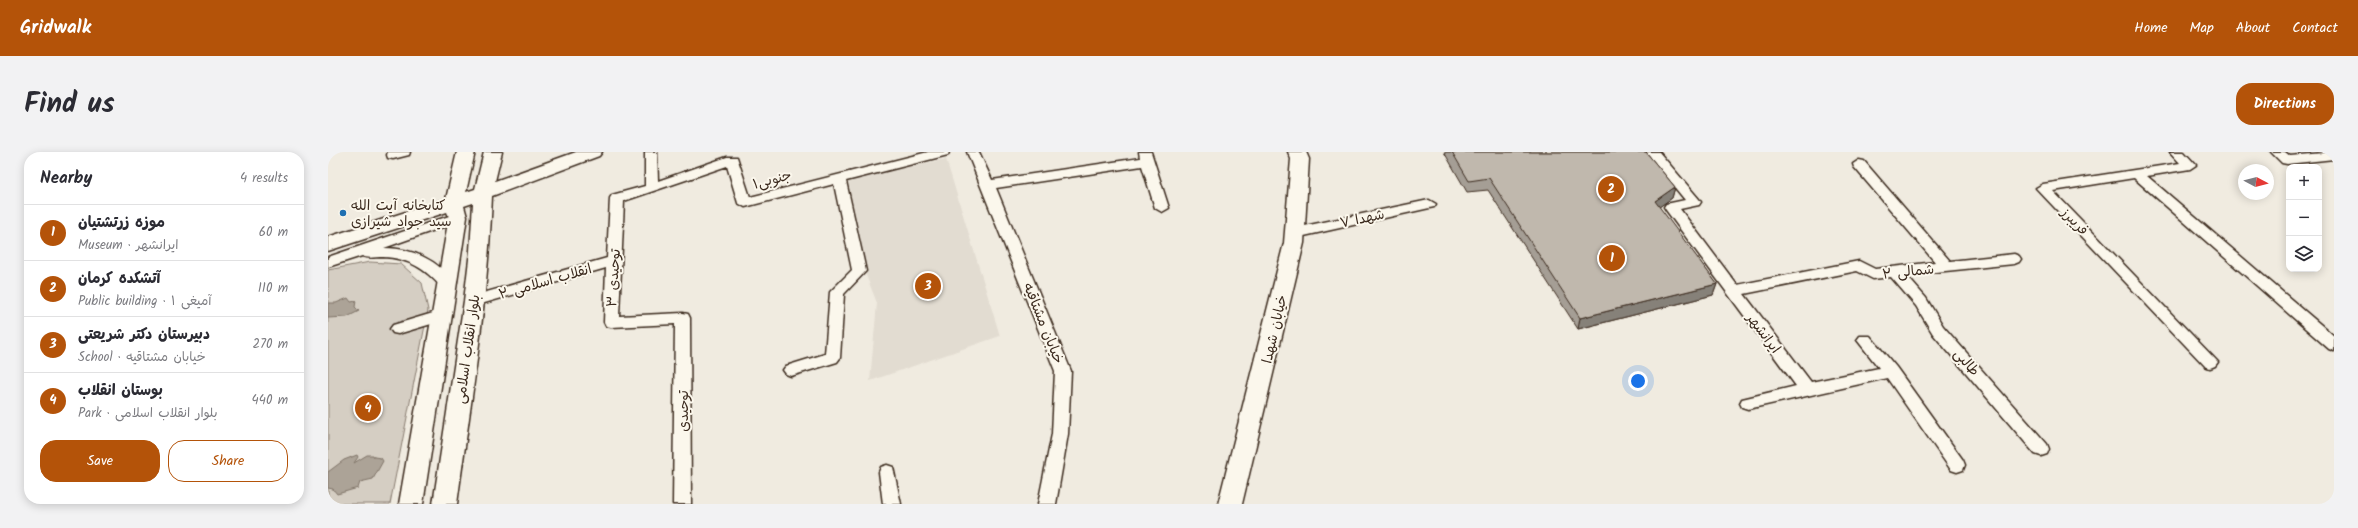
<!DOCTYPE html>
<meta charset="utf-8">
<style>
:root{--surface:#fff;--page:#f2f2f3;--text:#2b2b33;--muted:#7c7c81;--line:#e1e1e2;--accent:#b45309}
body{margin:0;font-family:Kalam,"Playpen Sans Arabic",sans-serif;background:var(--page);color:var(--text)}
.controls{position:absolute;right:12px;top:12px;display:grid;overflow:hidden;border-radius:8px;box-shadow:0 2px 10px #0003}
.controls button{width:36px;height:36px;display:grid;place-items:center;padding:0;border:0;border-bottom:1px solid var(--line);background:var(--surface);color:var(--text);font:20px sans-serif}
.compass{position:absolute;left:1910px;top:12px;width:36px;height:36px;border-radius:50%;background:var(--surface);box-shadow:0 2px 10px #0003;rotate:97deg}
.you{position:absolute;left:1310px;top:229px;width:14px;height:14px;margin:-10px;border:3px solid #fff;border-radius:50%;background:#1a73e8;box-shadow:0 0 0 6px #1a73e833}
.badge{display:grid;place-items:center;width:26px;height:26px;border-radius:50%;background:var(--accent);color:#fff;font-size:13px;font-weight:700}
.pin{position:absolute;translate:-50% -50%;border:2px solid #fff;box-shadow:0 1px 4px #0006}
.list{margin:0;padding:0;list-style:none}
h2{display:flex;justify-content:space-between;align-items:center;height:52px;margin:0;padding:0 16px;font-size:17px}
h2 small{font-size:13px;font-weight:400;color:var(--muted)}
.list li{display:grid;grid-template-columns:26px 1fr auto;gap:12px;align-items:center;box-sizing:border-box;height:56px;padding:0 16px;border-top:1px solid var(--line)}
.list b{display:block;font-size:15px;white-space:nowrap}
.list p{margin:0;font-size:13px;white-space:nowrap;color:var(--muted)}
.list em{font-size:13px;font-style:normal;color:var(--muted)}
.actions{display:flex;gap:8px;padding:12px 16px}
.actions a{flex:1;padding:9px 0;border:1px solid var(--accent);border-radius:16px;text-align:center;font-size:14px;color:var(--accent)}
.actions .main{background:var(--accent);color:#fff}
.icon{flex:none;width:22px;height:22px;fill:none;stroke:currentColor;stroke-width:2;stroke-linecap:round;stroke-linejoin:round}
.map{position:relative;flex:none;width:2006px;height:352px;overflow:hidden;border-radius:16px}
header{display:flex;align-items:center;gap:24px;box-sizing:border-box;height:56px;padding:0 20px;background:var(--accent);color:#fff}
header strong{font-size:19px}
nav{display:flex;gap:22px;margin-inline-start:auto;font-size:14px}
.intro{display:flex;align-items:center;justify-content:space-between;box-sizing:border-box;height:96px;padding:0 24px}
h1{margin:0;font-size:28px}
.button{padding:10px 18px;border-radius:16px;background:var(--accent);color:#fff;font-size:14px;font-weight:700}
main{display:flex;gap:24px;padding:0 24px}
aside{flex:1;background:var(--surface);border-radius:16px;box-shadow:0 2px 10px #0003}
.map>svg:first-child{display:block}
.built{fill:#e2dcd1}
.green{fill:#d5cec3;stroke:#887c70}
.water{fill:#aca397;stroke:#7f7367}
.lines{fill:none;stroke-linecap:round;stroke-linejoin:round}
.minor-casing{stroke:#3b2a1e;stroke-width:3}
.secondary-casing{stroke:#3b2a1e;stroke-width:3}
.minor{fill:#fbf7ec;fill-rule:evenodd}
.secondary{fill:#fbf7ec;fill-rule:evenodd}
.wall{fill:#a59e95;stroke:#3b2a1e}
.shaded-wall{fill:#868179;stroke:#3b2a1e}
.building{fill:#c0b8ad;stroke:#3b2a1e}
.poi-dot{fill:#1f6fb2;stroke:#fbf7ec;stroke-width:1.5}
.labels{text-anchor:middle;stroke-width:4;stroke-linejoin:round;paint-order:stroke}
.street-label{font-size:14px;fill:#3b2a1e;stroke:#fbf7ec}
.poi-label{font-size:14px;fill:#3b2a1e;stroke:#fbf7ec;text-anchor:start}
</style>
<header>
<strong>Gridwalk</strong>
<nav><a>Home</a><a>Map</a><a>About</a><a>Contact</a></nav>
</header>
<div class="intro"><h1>Find us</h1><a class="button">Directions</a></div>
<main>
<aside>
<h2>Nearby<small>4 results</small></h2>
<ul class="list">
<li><span class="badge">1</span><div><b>موزه زرتشتیان</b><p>Museum · ایرانشهر</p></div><em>60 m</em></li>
<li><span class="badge">2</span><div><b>آتشکده کرمان</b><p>Public building · آمیغی ۱</p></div><em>110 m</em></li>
<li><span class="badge">3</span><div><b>دبیرستان دکتر شریعتی</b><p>School · خیابان مشتاقیه</p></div><em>270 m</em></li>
<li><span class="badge">4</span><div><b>بوستان انقلاب</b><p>Park · بلوار انقلاب اسلامی</p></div><em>440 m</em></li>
</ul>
<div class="actions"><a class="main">Save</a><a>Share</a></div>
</aside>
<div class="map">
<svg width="2006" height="352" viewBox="0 0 2006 352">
<rect width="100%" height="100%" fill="#f0ebe0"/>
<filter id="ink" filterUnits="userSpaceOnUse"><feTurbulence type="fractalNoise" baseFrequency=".025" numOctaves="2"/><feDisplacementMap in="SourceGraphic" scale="8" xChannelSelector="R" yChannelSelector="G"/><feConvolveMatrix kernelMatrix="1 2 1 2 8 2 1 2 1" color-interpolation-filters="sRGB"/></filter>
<g filter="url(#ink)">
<polygon class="built" points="618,7 672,184 542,229 549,151 536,118 516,27"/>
<polygon class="green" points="42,110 73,112 94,131 100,158 62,352 0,352 0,118"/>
<g class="water">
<polygon points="20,146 23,150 28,149 27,155 31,159 19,165 0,166 0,151 8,151"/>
<polygon points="29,303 30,305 26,311 39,303 45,303 46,305 53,306 55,309 45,327 32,330 30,336 9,342 5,337 0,336 0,320 16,308"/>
</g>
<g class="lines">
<defs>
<g id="minor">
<polygon points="60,0 82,0 81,3 65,7 60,6 59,3"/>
<polygon points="317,0 329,0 330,29 399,5 409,5 422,45 600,0 621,0 620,3 518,29 538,119 516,142 512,206 509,210 463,224 458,222 455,218 458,214 497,202 502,140 524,118 506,32 417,55 410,51 399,14 296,49 291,164 355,161 360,162 362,166 363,352 345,352 347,172 283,175 278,174 276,170 278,116 146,154 141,153 139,149 141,145 279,106 282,46 284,43 317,34"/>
<polygon points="639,0 651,0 664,28 812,6 811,0 823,0 841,56 834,60 827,56 814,14 668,36 743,219 740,282 728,352 710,352 724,282 727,219"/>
<polygon points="1318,0 1331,0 1371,47 1373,50 1371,53 1352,57 1409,133 1531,109 1547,117 1607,110 1526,15 1525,12 1531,8 1536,9 1622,109 1686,102 1691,104 1693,107 1691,110 1686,112 1578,123 1598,146 1615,174 1719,292 1721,297 1719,302 1713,304 1707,302 1605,182 1588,154 1563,125 1545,127 1529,119 1416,142 1483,230 1551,216 1529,188 1532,184 1542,184 1568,215 1635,308 1637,313 1635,318 1629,320 1623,318 1559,226 1420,257 1414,255 1412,251 1414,247 1468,234 1338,58 1336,55 1338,52 1357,48"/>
<polygon points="1842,0 1856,0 1868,13 1862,17 1819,24 2006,184 2006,199 2001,197 1806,26 1725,39 1890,210 1887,214 1882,216 1877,214 1708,36 1715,32 1852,11"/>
<polygon points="1943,0 1957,0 1962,4 2006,0 2006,7 1959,12 1954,11"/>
<polygon points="1101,48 1108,52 1106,55 967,86 960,81 967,76"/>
<path d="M130,61L135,62L137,65L135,68L56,96C83,96 112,108 126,132L124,136H114C98,117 80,106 55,105C47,105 40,107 34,104L0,115V105Z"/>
<polygon points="115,158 120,159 122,163 120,167 70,182 65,181 62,177 65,173"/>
<polygon points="559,313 565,315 573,352 555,352 551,320 553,315"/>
</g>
<g id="secondary">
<path d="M129,0H147L138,40L147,37L156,0H174L167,29L248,0H274L271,4L164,44C160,147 143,249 129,352H105L136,149L142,99L145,51L136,54L139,65L95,352H71L121,65L119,60L0,99V85L118,47Z"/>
<polygon points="960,0 978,0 981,7 976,91 914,352 890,352 956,91 963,7"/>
</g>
</defs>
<use href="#minor" class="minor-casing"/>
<use href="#secondary" class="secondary-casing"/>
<use href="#minor" class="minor"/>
<use href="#secondary" class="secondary"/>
</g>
<polygon class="wall" points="1116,0 1318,0 1347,35 1344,46 1331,55 1389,132 1385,143 1250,177 1160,38 1139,40"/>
<g class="shaded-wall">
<polygon points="1347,35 1344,46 1324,60 1327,49"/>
<polygon points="1389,132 1385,143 1250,177 1252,166"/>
</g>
<polygon class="building" points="1124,0 1318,0 1347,35 1327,49 1389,132 1252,166 1161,26 1141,29"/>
</g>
<circle class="poi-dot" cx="15" cy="61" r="4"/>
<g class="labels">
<g class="street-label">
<text transform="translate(444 27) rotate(-15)" y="5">جنوبی۱</text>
<text transform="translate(1034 66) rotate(-12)" y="5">شهدا ۷</text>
<text transform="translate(1747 69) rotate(46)" y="5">فریبرز</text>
<text transform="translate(1580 119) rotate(-6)" y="5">۲ شمالی</text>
<text transform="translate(285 126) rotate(-86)" y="5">توحیدی ۳</text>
<text transform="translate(217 129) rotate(-16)" y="5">انقلاب اسلامی ۲</text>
<text transform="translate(716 171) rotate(68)" y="5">خیابان مشتاقیه</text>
<text transform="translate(946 177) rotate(-77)" y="5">خیابان شهدا</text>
<text transform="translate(1436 181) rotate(53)" y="5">ایرانشهر</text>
<text transform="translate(139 197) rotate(-82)" y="5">بلوار انقلاب اسلامی</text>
<text transform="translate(1639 210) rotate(49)" y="5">طالبی</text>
<text transform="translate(355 259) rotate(-90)" y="5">توحیدی</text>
</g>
<g class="poi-label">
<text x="23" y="58">کتابخانه آیت الله<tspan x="23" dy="16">سید جواد شیرازی</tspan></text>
</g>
</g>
</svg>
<div class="controls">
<button>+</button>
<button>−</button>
<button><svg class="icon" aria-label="layers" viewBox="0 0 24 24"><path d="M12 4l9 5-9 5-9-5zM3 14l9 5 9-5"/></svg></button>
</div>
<svg class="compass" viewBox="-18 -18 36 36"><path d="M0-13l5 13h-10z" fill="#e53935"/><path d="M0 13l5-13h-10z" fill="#7c7c81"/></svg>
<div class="you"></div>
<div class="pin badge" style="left:1284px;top:106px">1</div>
<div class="pin badge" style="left:1283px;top:37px">2</div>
<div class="pin badge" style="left:600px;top:134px">3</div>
<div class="pin badge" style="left:40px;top:256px">4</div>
</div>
</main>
